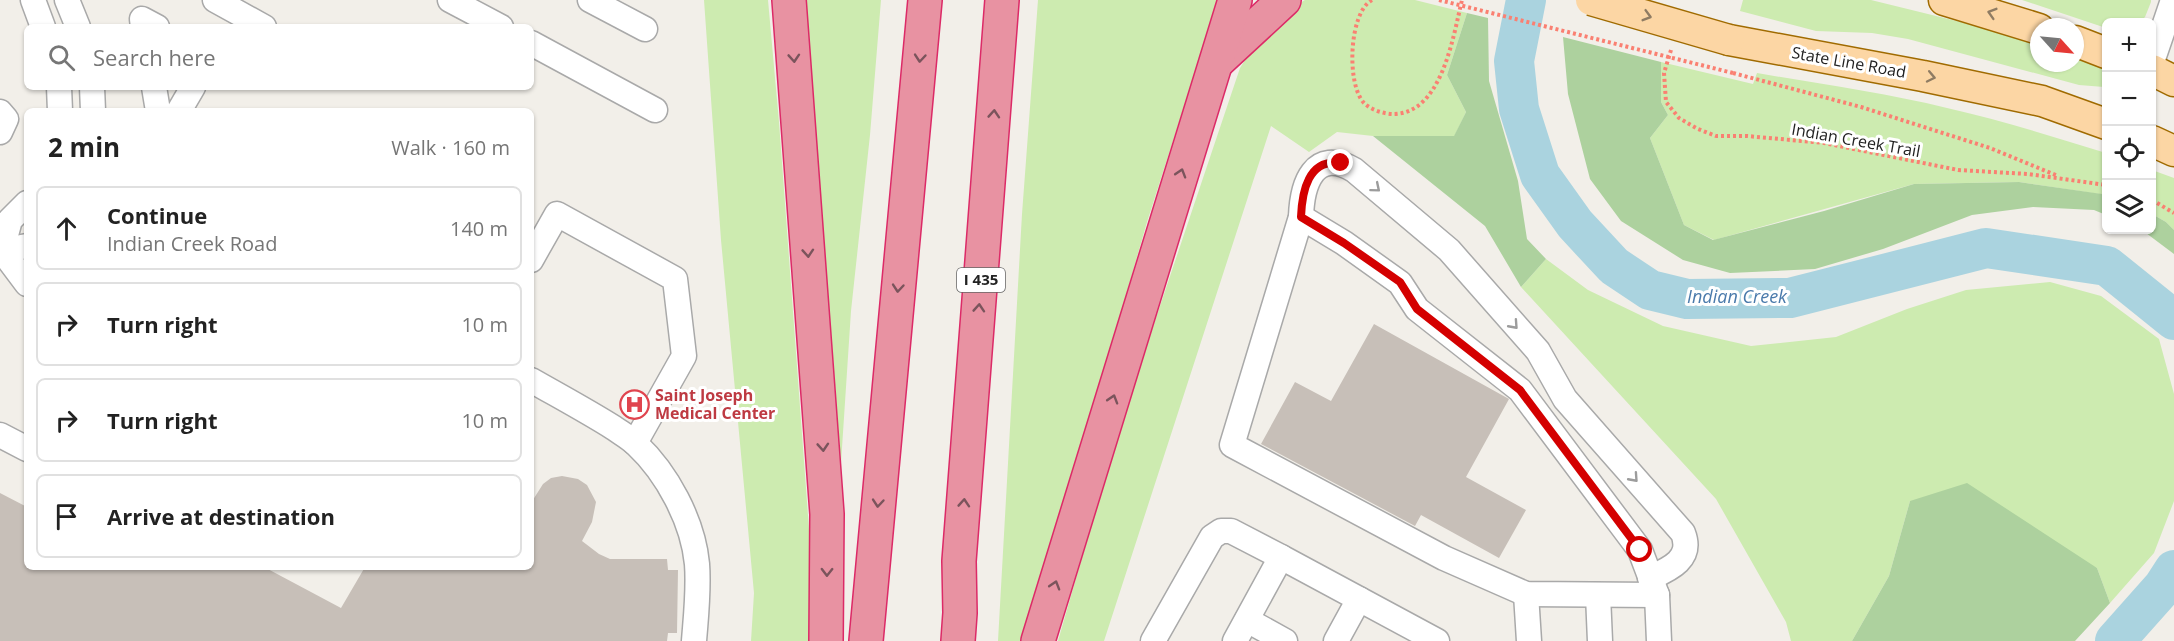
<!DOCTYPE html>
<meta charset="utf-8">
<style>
:root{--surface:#fff;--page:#f2f2f2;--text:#222;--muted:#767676;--line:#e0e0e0}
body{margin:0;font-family:"Open Sans",sans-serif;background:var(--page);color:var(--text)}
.controls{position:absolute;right:18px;top:18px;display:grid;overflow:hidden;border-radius:9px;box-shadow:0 2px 4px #0004}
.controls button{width:54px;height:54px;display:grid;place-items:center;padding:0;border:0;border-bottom:2px solid var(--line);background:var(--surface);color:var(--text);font:30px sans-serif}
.compass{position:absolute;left:2030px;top:18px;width:54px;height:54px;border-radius:50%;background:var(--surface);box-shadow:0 2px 4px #0004;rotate:117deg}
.stop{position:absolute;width:18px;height:18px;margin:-14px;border:4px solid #d40000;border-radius:50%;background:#fff}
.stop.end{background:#d40000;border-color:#fff;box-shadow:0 2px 6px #0008}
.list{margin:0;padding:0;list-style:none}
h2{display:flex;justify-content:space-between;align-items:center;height:78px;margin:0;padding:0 24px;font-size:26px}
h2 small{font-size:20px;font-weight:400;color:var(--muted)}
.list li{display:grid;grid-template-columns:39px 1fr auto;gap:18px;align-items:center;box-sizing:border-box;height:84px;margin:0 12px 12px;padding:0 12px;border:2px solid var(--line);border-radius:9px}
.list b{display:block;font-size:22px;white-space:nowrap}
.list p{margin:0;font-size:20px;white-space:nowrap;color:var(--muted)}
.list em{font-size:20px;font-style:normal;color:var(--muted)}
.icon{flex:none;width:33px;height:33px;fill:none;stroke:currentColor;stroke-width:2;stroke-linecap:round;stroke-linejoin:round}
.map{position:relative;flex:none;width:2174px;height:641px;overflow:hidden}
.search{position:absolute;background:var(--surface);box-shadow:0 2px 4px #0004;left:24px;top:24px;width:510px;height:66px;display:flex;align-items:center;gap:15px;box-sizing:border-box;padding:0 21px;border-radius:9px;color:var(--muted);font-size:22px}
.panel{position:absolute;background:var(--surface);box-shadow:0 2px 4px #0004;left:24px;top:108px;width:510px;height:462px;border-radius:9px}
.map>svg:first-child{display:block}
.grass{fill:#cdebb0}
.forest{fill:#add19e}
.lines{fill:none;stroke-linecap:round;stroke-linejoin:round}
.river{stroke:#aad3df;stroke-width:40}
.building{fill:#c7bfb8}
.minor-casing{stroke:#a9a9a9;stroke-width:27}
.major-casing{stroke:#a06b00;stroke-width:33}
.highway-casing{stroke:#dc2a67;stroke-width:36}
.path{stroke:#fa8072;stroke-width:4;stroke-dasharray:3 3;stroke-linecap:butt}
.minor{stroke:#fff;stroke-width:24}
.major{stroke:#fcd6a4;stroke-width:30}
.highway{stroke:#e892a2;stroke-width:33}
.major-bridge-casing{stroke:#a06b00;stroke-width:33;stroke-linecap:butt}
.path-bridge{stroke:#fa8072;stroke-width:4;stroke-dasharray:3 3;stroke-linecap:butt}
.major-bridge{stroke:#fcd6a4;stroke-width:30}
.oneway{stroke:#8f7c63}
.oneway2{stroke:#7b545c}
.oneway3{stroke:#9c9c9c}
.route{stroke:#d40000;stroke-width:8}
.labels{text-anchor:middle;stroke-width:6;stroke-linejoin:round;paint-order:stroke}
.shield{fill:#fff;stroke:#646464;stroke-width:1.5}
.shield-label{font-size:15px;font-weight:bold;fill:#222}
.street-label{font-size:16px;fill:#222;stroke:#fff}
.health-label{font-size:16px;font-weight:bold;fill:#be3a42;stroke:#fff;text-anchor:start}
.water-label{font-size:18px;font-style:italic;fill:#4a7aab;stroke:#fff}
</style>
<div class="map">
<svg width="2174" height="641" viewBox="0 0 2174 641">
<rect width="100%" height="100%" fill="#f2efe9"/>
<g class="grass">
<polygon points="704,0 768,0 779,122 814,597 812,641 751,641 754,593 721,240"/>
<polygon points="802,0 881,0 870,135 851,311 841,463 816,137"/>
<polygon points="1038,0 1218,0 1147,222 1088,428 1022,641 998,641 1022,214"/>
<polygon points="1305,0 1415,0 1467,13 1447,75 1466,112 1454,137 1373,136 1337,132 1309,152 1271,126 1104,641 1058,641 1121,422 1240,68 1261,35 1280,15"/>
<polygon points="1743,0 1871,0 1989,29 2039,45 2039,63 2075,63 2075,58 2106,70 2104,87 2079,85 1908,39 1872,33 1816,31 1740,11"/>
<polygon points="2022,0 2151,0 2151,2 2145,17 2140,22 2106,22 2106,28"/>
<path d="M1661,62L1753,84L1757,73C1820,84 1885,93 1947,108C2001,120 2054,137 2106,153V195L2019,182L1914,184L1714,240L1684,225L1650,138L1668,115L1661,102Z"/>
<polygon points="2152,170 2174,178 2174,230 2166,222 2152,214"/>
<polygon points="1546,259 1588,290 1663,326 1751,346 1836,337 1907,309 1966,290 2050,282 2101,296 2159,339 2174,394 2174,501 2154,553 2110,603 2097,568 1910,501 1889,576 1852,641 1791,641 1786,622 1716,499 1521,287"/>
</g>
<g class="forest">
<polygon points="1467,13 1488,18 1489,81 1518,181 1527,239 1546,259 1521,287 1485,226 1373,136 1454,136 1466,112 1447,75"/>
<polygon points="1563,37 1661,62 1661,102 1668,115 1650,138 1684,225 1713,240 1824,211 1914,184 2019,182 2102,194 2106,195 2106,215 2094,210 2033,207 1972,215 1883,249 1815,269 1730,273 1683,260 1621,221 1590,179 1568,94"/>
<polygon points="2152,214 2166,222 2174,230 2174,254 2142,230 2152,230"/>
<polygon points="1967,483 2097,568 2110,603 2075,641 1852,641 1889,576 1910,501"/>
</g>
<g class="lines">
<g class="river">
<polyline points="1526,0 1514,61 1519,109 1540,175 1575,224 1614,266 1650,290 1687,299 1790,298 1986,248 2107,266 2174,320"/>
<polyline points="2115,641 2163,587 2174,570"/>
</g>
</g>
<g class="building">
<polygon points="1374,324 1509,399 1466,477 1526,510 1499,558 1421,515 1415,526 1261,444 1295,382 1331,401"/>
<polygon points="562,476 578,479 587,485 596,502 592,522 582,541 599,554 610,559 667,559 668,570 678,570 677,633 668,633 667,641 0,641 0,493 27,507 27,567 264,567 341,608 365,567 531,567 531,503 543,484 551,478"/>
</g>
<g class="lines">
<defs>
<g id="minor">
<polyline points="33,0 43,27"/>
<polyline points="67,0 78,27"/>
<polyline points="215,0 264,27"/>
<polyline points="450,0 501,27"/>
<polyline points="590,0 645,29"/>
<polyline points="143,27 142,19 157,27"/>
<polyline points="531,43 655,110"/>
<polyline points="2152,62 2173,0"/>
<polyline points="59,87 60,111"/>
<polyline points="92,87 93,111"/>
<polyline points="154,87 158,111"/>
<polyline points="179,111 193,87"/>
<polyline points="0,112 6,119 0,132"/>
<polyline points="1301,217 1344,243 1400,283 1417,309 1520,390 1640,550 1657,595 1659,641"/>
<polyline points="0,248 27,284"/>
<polyline points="2,250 10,220 27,203"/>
<polyline points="0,251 27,246"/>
<polyline points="531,260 557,214 675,279 684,356 635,443"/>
<path d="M531,380C559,396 587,411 614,428C621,433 630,438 636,444C667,473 693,521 697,564C699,590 696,615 694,641"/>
<polyline points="0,435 27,449"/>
<path d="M1650,578C1670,569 1693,559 1683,533L1565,399L1538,351L1449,250L1354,170C1314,147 1302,184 1301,217L1232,445L1444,558L1526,594L1657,595"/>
<polyline points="1526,594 1529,641"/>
<polyline points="1598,595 1600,641"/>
<polyline points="1247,620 1285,641"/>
<polyline points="1153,641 1212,537 1221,531 1231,531 1281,557"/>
<polyline points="1235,641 1281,557 1437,641"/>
<polyline points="1336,641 1359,599"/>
</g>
<g id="major">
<polyline points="1944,0 2039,29"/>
<polyline points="1729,40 1923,76 2042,101 2106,124"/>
<polyline points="2075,41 2106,53"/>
<polyline points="2152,70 2174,81"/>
<polyline points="2152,141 2174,151"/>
</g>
<g id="highway">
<polyline points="789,0 827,514 826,641"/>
<polyline points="1217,62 1284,0"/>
<polyline points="866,641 925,0"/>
<polyline points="958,641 960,613 959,561 1002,0"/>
<polyline points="1038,641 1235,0"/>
</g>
</defs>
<use href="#minor" class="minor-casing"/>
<use href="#major" class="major-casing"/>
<use href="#highway" class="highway-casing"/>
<g class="path">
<path d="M1372,0C1349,12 1346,84 1364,103C1371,110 1384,114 1394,114C1442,113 1453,37 1462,0"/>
<polyline points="1671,50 1664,73 1666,102 1679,118 1698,129 1716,136 1747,136 1824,143 1958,170 2028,174 2106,185"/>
<polyline points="1733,73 1861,107 1990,148 2058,176"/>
<polyline points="2152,200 2174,213"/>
</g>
<use href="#minor" class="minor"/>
<use href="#major" class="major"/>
<use href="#highway" class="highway"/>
<defs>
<polyline id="major-bridge" points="1591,0 1729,40"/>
</defs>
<use href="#major-bridge" class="major-bridge-casing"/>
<polyline class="path-bridge" points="1439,0 1733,73"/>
<use href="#major-bridge" class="major-bridge"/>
</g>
<defs><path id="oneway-chevron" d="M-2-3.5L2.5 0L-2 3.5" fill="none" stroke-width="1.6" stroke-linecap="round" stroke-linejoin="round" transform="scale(1.5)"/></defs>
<g class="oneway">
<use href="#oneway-chevron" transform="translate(1992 13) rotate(-163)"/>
<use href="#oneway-chevron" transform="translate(1647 16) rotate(16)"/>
<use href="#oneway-chevron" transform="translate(1931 77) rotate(12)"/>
</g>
<g class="oneway2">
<use href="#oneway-chevron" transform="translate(794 58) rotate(86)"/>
<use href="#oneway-chevron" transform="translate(920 58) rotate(95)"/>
<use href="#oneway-chevron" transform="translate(994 114) rotate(-86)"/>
<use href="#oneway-chevron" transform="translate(1181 173) rotate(-73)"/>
<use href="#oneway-chevron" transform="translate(808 253) rotate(86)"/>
<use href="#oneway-chevron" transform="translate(898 288) rotate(95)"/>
<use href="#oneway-chevron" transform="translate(979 308) rotate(-86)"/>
<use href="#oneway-chevron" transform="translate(1113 399) rotate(-73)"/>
<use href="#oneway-chevron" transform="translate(823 447) rotate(86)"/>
<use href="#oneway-chevron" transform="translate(878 503) rotate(95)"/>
<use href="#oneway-chevron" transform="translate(964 503) rotate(-86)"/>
<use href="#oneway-chevron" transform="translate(827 572) rotate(91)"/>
<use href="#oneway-chevron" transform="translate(1055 585) rotate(-73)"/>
</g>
<g class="oneway3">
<use href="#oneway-chevron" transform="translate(1376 188) rotate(40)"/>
<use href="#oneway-chevron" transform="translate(1514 325) rotate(48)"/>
<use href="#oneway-chevron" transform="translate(1634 478) rotate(48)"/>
</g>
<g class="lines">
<path class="route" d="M1341,163C1308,158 1302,192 1301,217L1344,243L1400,282L1417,309L1520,390L1640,550"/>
</g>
<defs>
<symbol id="hospital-ring" viewBox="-11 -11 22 22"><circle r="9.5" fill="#fff" stroke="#e0444e" stroke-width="1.5"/><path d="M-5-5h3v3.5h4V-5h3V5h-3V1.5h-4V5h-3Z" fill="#e0444e"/></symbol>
</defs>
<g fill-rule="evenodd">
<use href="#hospital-ring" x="618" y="388" width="33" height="33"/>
</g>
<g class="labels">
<rect class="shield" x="957" y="268" width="48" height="24" rx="4.5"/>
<g class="shield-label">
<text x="981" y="285">I 435</text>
</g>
<g class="street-label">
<text transform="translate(1849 62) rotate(10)" y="6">State Line Road</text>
<text transform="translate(1856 140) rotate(10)" y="6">Indian Creek Trail</text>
</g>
<g class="health-label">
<text x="655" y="401">Saint Joseph<tspan x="655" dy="18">Medical Center</tspan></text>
</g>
<g class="water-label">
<text x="1737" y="303">Indian Creek</text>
</g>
</g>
</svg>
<div class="controls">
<button>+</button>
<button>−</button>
<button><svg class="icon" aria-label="locate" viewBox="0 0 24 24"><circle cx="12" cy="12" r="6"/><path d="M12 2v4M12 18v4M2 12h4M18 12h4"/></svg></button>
<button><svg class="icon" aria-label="layers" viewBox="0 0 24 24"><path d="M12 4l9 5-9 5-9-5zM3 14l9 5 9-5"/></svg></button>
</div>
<svg class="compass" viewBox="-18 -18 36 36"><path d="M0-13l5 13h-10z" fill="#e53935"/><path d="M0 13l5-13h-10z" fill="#767676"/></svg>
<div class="stop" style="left:1640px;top:550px"></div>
<div class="stop end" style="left:1341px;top:163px"></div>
<div class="search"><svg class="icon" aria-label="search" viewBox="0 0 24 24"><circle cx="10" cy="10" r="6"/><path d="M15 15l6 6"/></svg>Search here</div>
<section class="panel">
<h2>2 min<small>Walk · 160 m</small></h2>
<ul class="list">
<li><svg class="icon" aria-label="ahead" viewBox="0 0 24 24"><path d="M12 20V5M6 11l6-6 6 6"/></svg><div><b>Continue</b><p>Indian Creek Road</p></div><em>140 m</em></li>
<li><svg class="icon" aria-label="right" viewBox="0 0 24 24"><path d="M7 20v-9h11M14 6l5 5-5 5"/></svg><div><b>Turn right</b></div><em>10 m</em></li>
<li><svg class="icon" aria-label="right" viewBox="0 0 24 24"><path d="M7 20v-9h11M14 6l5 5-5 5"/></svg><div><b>Turn right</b></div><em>10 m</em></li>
<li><svg class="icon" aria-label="arrive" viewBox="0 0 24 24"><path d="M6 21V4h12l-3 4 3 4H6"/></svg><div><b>Arrive at destination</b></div></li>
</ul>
</section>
</div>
